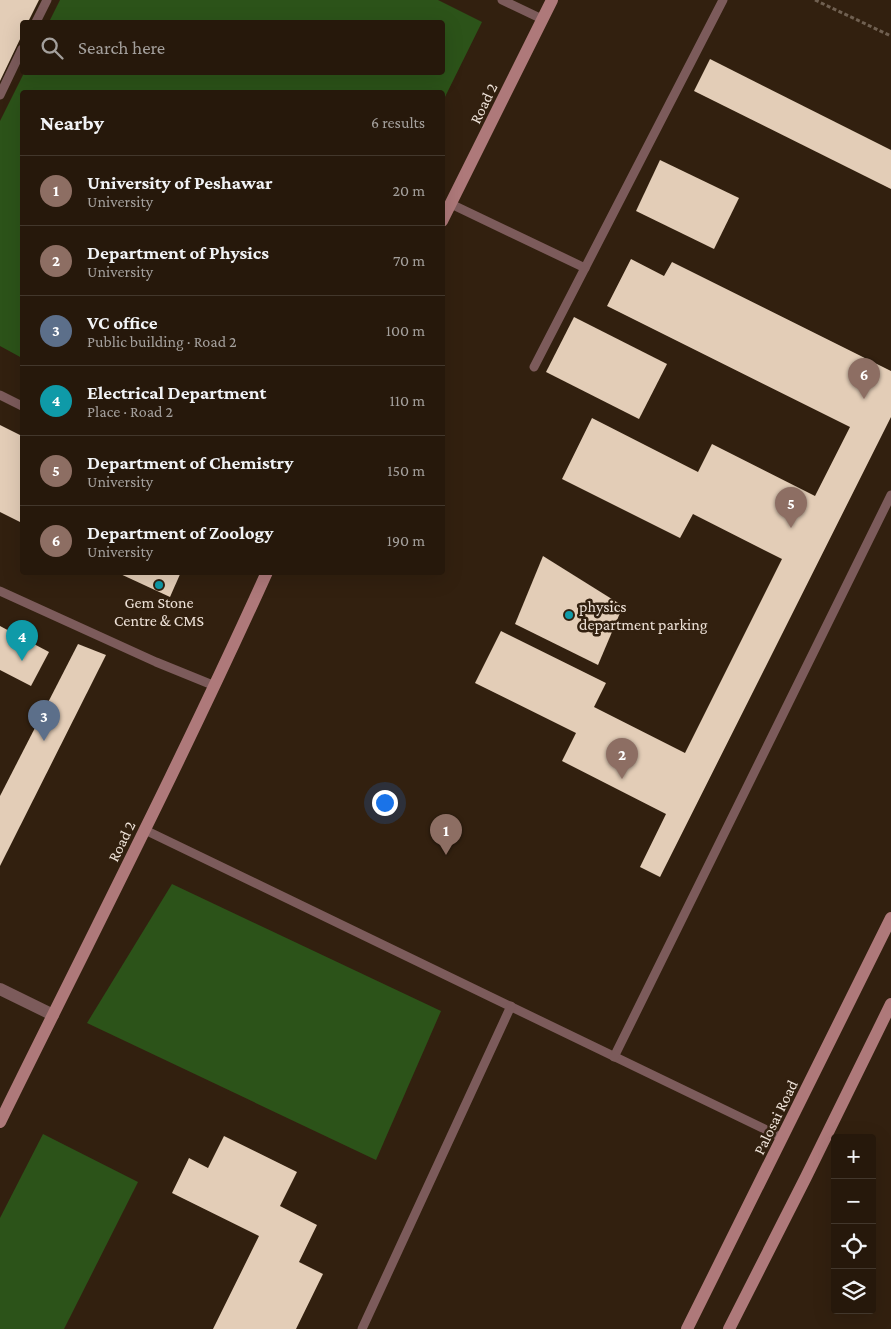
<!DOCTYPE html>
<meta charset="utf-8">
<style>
:root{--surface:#26180b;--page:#2e2114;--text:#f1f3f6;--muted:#a4a09d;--line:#42372c;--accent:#f2a07f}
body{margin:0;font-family:"Crimson Pro",serif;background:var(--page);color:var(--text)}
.controls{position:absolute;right:15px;bottom:15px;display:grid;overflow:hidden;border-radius:5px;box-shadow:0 5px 20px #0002}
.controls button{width:45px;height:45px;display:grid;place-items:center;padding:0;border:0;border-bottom:1px solid var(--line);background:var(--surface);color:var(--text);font:25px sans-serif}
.you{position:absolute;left:384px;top:802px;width:18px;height:18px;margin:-12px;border:4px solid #fff;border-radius:50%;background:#1a73e8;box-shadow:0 0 0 8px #1a73e833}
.badge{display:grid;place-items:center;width:32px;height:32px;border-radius:50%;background:var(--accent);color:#fff;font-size:16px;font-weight:700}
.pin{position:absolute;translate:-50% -41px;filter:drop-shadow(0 1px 2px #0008)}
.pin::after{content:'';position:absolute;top:26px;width:18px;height:15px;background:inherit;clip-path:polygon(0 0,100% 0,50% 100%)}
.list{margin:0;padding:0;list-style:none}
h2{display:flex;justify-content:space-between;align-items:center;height:65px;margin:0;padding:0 20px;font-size:21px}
h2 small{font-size:16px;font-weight:400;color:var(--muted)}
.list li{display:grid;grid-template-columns:32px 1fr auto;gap:15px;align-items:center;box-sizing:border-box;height:70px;padding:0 20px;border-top:1px solid var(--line)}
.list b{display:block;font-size:19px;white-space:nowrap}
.list p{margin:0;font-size:16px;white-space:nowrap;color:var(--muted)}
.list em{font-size:16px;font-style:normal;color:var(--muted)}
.icon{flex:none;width:28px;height:28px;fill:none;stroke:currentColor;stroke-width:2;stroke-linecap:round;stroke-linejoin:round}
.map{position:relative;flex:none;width:891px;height:1329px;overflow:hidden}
.search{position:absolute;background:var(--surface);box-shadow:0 5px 20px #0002;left:20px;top:20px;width:425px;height:55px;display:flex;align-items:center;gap:12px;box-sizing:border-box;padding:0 18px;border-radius:5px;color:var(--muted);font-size:19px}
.panel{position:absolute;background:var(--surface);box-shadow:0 5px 20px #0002;left:20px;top:90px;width:425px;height:485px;border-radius:5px}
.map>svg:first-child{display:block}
.green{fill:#2c5319}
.building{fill:#e3cdb7}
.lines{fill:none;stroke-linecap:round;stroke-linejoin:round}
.path{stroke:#706051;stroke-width:3;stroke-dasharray:4 2.5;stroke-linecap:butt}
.lane{stroke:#7c5b5b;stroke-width:9}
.street{stroke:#7c5b5b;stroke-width:12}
.secondary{stroke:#ae797a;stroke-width:12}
.culture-dot{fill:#0f9aa8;stroke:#32200f;stroke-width:2}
.labels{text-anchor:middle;stroke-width:5;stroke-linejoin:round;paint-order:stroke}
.street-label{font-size:16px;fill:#eee2d8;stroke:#32200f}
.poi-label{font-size:16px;fill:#eee2d8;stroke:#32200f}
</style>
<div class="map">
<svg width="891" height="1329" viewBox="0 0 891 1329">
<rect width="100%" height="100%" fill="#32200f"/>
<g class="green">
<polygon points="60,0 438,0 482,22 443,101 442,92 22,92 22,358 0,346 0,121 24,73 442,72 442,22 49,22"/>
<polygon points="172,884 441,1011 376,1160 87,1023"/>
<polygon points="43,1134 138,1182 64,1329 0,1329 0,1218"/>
</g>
<g class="building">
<polygon points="0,0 39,0 28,22 22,22 22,35 0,81"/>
<polygon points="710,59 891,150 891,189 694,91"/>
<polygon points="660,160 739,198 714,249 636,211"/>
<polygon points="631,259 664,276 672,262 891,371 891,417 660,877 640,867 666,814 562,761 576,733 475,683 501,631 606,683 594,707 685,753 782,559 693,514 680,538 562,479 592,418 698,472 712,444 815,496 850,427 607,306"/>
<polygon points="574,317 667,364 639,419 546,372"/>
<polygon points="0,425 22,436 22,523 0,512"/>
<polygon points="543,556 623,606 598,665 515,624"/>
<polygon points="116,572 181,572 170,597"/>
<polygon points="0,626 49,652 31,686 0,670"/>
<polygon points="78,644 106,655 0,866 0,796"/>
<polygon points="224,1136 297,1172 280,1206 317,1225 299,1262 323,1274 296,1329 213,1329 259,1236 172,1193 189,1158 208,1168"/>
</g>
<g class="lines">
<polyline class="path" points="815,0 891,36"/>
<g class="lane">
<polyline points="502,0 542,19"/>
<polyline points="36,22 47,0"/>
<polyline points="0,95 22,49"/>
<polyline points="451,204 585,268"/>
<polyline points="534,367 723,0"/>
<polyline points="0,395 22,406"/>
<polyline points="0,591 156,662 215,686"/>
<polyline points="145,830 783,1138"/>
<polyline points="614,1057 891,495"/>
<polyline points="362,1329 511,1006"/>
</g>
<polyline class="street" points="0,989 53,1015"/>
<g class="secondary">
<polyline points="442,221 552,0"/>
<path d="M0,1122C90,939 183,758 267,572"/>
<polyline points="687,1329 891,918"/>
<polyline points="729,1329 806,1177 891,1004"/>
</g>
</g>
<g class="culture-dot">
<circle cx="159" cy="585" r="5"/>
<circle cx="569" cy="615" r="5"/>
</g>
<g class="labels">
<g class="street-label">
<text transform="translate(483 103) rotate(-64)" y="6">Road 2</text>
<text transform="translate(121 841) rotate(-64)" y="6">Road 2</text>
<text transform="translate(775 1117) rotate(-64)" y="6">Palosai Road</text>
</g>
<g class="poi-label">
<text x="159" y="608">Gem Stone<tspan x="159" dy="18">Centre &amp; CMS</tspan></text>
<text x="579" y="612" text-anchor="start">physics<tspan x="579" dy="18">department parking</tspan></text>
</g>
</g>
</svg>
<div class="controls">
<button>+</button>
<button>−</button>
<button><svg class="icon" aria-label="locate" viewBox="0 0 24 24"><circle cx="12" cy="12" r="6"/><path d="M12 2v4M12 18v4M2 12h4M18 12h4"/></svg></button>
<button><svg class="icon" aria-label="layers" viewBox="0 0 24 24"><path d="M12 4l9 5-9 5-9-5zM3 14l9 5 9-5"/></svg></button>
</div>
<div class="you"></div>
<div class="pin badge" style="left:446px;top:855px;background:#8d6e63">1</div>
<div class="pin badge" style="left:622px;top:779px;background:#8d6e63">2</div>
<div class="pin badge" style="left:44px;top:741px;background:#5c6f8a">3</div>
<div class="pin badge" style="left:22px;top:661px;background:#0f9aa8">4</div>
<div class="pin badge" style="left:791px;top:528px;background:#8d6e63">5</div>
<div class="pin badge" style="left:864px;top:399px;background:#8d6e63">6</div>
<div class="search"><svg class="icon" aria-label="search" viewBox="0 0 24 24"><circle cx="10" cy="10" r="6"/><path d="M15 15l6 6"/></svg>Search here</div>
<section class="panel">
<h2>Nearby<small>6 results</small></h2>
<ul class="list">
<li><span class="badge" style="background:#8d6e63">1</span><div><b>University of Peshawar</b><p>University</p></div><em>20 m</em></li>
<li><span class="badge" style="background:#8d6e63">2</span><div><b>Department of Physics</b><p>University</p></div><em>70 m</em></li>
<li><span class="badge" style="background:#5c6f8a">3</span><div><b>VC office</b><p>Public building · Road 2</p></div><em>100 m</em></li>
<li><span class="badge" style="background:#0f9aa8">4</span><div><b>Electrical Department</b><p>Place · Road 2</p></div><em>110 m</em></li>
<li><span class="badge" style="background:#8d6e63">5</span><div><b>Department of Chemistry</b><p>University</p></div><em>150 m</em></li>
<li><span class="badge" style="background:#8d6e63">6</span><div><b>Department of Zoology</b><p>University</p></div><em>190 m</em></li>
</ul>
</section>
</div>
